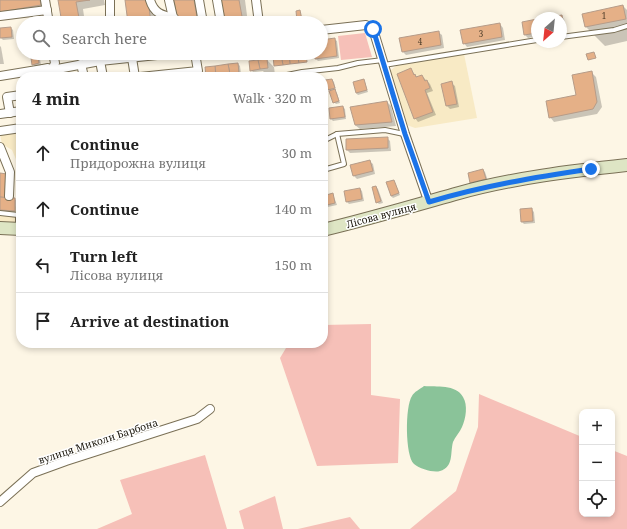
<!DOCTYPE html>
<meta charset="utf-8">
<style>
:root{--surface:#fff;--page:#f6f6f6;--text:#222;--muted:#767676;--line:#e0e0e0}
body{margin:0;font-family:"Noto Serif",serif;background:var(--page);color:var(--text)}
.controls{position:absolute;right:12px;bottom:12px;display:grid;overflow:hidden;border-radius:8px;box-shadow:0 2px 6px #0003}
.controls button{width:36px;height:36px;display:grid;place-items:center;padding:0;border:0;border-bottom:1px solid var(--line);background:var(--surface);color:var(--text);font:20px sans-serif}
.compass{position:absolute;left:531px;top:12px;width:36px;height:36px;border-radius:50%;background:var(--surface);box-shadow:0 2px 6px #0003;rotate:207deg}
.stop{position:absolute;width:12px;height:12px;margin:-9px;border:3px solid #1a73e8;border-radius:50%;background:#fff}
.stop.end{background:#1a73e8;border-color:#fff;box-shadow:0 1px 4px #0008}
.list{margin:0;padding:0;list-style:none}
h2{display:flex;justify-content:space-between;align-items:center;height:52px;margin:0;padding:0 16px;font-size:17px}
h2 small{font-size:13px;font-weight:400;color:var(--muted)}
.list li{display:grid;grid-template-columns:26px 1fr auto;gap:12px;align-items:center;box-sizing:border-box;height:56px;padding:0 16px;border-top:1px solid var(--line)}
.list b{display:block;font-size:15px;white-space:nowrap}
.list p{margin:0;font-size:13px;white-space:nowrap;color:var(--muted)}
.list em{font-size:13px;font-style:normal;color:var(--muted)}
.icon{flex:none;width:22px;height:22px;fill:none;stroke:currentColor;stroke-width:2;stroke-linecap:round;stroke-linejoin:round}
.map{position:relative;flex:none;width:627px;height:529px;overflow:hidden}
.search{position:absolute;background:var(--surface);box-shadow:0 2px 6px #0003;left:16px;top:16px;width:312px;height:44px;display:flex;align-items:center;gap:10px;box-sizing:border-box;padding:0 14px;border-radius:22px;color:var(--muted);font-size:15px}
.panel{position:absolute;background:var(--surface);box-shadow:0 2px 6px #0003;left:16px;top:72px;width:312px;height:276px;border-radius:16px}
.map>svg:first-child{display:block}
.built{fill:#f8eac5}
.green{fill:#f6c0b8}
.water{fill:#8ac399}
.shadow{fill:#0003}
.building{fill:#e5b087;stroke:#b69c89}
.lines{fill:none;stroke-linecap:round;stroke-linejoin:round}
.service-casing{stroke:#7a7056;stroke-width:6}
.minor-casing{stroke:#7a7056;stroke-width:10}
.secondary-casing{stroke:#7a7056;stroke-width:14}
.service{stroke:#fff;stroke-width:4}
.minor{stroke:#fff;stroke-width:8}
.secondary{stroke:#dee5c4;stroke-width:12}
.route{stroke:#1a73e8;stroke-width:5}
.labels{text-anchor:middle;stroke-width:3;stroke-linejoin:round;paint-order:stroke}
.number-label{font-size:8px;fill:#4b3b28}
.street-label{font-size:10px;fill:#181409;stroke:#fff}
</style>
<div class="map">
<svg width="627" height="529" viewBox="0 0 627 529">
<rect width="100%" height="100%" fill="#fdf6e5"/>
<g class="built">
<polygon points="464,54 477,118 415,128 407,125 390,71 396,66"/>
<polygon points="21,131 21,171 12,150 2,144 0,134"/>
<polygon points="0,205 21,207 21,224 0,222"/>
</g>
<g class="green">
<polygon points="365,33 372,57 341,60 338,36"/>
<polygon points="371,324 371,395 400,399 398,463 317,466 280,358 289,343 323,343 323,325"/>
<polygon points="479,394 582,437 582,514 612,514 612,450 627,456 627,529 410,529 456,491 478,427"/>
<polygon points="205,455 227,529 97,529 132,514 120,480"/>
<polygon points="275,496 283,529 244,529 239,511"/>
<polygon points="350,517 360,529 298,529"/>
</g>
<path class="water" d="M424,386C436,387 456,384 463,397C468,405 466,418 462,427C460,432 455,437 453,442C450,453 454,467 440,471C434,473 420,469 414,464C405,456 405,406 412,396C414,392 420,389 424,386Z"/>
<g class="shadow">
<polygon points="0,0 46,0 47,11 8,18 1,11"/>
<polygon points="59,0 104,0 105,5 83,9 85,23 63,23"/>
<polygon points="126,0 153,0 156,23 129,23"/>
<polygon points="175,0 199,0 203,23 179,23"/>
<polygon points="221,0 245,0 248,23 225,23"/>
<polygon points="623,6 627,10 627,41 605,46 586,27 583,15"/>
<polygon points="297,12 300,12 302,23 299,23"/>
<polygon points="561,16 564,19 567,30 561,31 561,18 549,18"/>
<polygon points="537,20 537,36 528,38 525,35"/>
<polygon points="500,24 503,28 505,40 467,47 464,43"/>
<polygon points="11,28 13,30 14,39 3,40 1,38"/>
<polygon points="438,32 442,35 444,48 406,55 403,52"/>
<polygon points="334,39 337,41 339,58 318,61 316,59 315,53 321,53 321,41"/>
<polygon points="0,46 1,47 4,64 0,64"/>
<polygon points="69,53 106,53 74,58"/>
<polygon points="38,57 40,59 41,65 35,66 33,64"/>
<polygon points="267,60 274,67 275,75 267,76 263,71 253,72 251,70"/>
<polygon points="238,64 240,66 241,74 221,77 207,77"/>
<polygon points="411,70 418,78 422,76 430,84 433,91 427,93 436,115 418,122 415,118"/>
<polygon points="591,72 596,77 602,107 597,114 554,122 550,117 578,96"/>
<polygon points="332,80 334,82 336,90 334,90 337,93 340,103 336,104 334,102 331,92 329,89"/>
<polygon points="363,80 365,82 368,92 358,95 356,93"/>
<polygon points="451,83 455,86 459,107 450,109 447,106"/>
<polygon points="387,102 391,106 396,126 360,129 355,125"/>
<polygon points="343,107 345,109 346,119 333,121 331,119 330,108"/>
<polygon points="387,138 390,141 391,151 350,153 347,150 347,140"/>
<polygon points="369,161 373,164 375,174 357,179 354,176"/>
<polygon points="483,170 485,172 488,181 473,185 471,183"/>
<polygon points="0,174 14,181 13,199 15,199 19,204 19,215 0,214"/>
<polygon points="393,181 395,183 400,195 393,198 391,196"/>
<polygon points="376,187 378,189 383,203 379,204 377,202 373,188"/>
<polygon points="360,189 362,191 364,201 349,204 347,202"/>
<polygon points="332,195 334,197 337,205 323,208 323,197"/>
<polygon points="532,210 534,212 535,223 524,224 522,222"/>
</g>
<g class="building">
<polygon points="0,0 40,0 41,5 0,12"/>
<polygon points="58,0 90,0 76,2 80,23 62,23"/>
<polygon points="125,0 148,0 151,23 128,23"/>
<polygon points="174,0 194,0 198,23 178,23"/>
<polygon points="220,0 239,0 243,22 224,23"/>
<polygon points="623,5 626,19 585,27 582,14"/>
<polygon points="300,10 302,20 297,21 296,11"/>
<polygon points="562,15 564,27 561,28 561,18 544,18"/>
<polygon points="537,19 537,33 524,35 522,22"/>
<polygon points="500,23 502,37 463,44 460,30"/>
<polygon points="11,27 12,37 0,38 0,28"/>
<polygon points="439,31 441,45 402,52 399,38"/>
<polygon points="335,38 337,56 315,59 314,53 321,53 321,40"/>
<polygon points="594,52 596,58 588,60 586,54"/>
<polygon points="297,53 299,63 290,64 289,54"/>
<polygon points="297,53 306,53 307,62 299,63"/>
<polygon points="289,54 290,64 283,65 281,55"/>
<polygon points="281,55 283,65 274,66 273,56"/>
<polygon points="38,56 39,63 32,65 31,58"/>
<polygon points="267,59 268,68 260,69 258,60"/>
<polygon points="258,60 260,69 250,71 249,61"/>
<polygon points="238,63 239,73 230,74 228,64"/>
<polygon points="228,64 230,74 216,76 215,66"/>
<polygon points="215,66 216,76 206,77 205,67"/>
<polygon points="411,68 414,75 415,74 416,77 422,75 425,81 427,80 430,88 425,90 433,112 414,119 397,74"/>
<polygon points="592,71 597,102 593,109 549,118 546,101 576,95 572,75"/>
<polygon points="332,79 335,88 328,90 325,80"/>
<polygon points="364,79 367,90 356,93 353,82"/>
<polygon points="452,81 457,104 446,106 441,84"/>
<polygon points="335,89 339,101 333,103 329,91"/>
<polygon points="387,101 392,122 355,125 350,107"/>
<polygon points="343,106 345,117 330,119 329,108"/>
<polygon points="388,137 388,148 346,150 346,139"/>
<polygon points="370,160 373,171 353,176 350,165"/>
<polygon points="483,169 486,179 470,183 468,173"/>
<polygon points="0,173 7,174 6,198 0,197"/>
<polygon points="394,180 399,193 391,196 386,182"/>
<polygon points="376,186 381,201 376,203 372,187"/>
<polygon points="360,188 362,199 346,202 344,191"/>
<polygon points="333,193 335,203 323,206 323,196"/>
<polygon points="0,197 15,198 15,211 0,210"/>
<polygon points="532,208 533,221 521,222 520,209"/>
</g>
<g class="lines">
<defs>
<g id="service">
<polyline points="561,37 614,30 627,26"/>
<polyline points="384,65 537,40"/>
<polyline points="199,75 199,77"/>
<polyline points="277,77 302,72 338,68 358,63 383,60"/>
<polyline points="323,141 337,134 385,130 404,134"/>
<polyline points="323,170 344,164 337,134"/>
<polyline points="0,213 18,215 18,227"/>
</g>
<g id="minor">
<polyline points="45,0 49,23"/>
<path d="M150,0C154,13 161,15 174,18"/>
<polyline points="169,0 174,22"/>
<polyline points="199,0 203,23"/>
<polyline points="217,0 221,23"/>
<polyline points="256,0 259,23"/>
<polyline points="0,16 47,10"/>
<polyline points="110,23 110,0"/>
<polyline points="321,30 366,25 373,29 405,134 429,203"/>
<polyline points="132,58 135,77"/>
<polyline points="100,61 103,77"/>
<polyline points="81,64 84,77"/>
<polyline points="52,70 100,61 176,53"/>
<polyline points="52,70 55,63 53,53"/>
<polyline points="0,76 43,69"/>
<polyline points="41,77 43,69 48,68 54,71 54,77"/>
<polyline points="140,77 198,71 195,53"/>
<polyline points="10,113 7,97 21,95"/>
<polyline points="0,114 21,111"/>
<polyline points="0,131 21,128"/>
<polyline points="0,147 10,172 9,196"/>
<polyline points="0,502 33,473 66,461 197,419 210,409"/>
</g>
<g id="secondary">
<polyline points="0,228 21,229"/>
<path d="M323,230C369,219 413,206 459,193C513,178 571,171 627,165"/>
</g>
</defs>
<use href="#service" class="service-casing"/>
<use href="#minor" class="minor-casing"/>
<use href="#secondary" class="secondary-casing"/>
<use href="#service" class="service"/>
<use href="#minor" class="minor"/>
<use href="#secondary" class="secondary"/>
</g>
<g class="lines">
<path class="route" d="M373,29L405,134L429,202C482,186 536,177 591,169"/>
</g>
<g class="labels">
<g class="number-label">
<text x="604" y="19">1</text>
<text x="481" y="37">3</text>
<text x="420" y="45">4</text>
</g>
<g class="street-label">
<text transform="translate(381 215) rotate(-15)" y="4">Лісова вулиця</text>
<text transform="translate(98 441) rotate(-18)" y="4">вулиця Миколи Барбона</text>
</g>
</g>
</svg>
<div class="controls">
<button>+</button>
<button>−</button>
<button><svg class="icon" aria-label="locate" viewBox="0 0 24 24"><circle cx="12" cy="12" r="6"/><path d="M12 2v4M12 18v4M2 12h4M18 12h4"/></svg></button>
</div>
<svg class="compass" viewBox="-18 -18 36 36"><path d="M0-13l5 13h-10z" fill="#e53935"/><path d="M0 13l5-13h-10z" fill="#767676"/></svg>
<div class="stop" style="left:373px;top:29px"></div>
<div class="stop end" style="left:591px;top:169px"></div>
<div class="search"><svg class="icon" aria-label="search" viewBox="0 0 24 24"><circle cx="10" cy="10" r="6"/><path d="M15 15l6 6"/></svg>Search here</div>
<section class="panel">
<h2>4 min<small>Walk · 320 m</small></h2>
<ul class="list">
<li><svg class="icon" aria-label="ahead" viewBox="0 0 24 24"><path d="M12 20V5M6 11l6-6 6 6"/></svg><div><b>Continue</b><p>Придорожна вулиця</p></div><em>30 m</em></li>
<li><svg class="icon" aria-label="ahead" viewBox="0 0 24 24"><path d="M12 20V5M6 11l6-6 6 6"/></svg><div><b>Continue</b></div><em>140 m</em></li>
<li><svg class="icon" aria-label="left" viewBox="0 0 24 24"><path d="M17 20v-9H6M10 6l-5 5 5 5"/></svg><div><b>Turn left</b><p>Лісова вулиця</p></div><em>150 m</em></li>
<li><svg class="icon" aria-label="arrive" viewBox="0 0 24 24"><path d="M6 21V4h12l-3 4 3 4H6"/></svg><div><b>Arrive at destination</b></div></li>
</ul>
</section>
</div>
